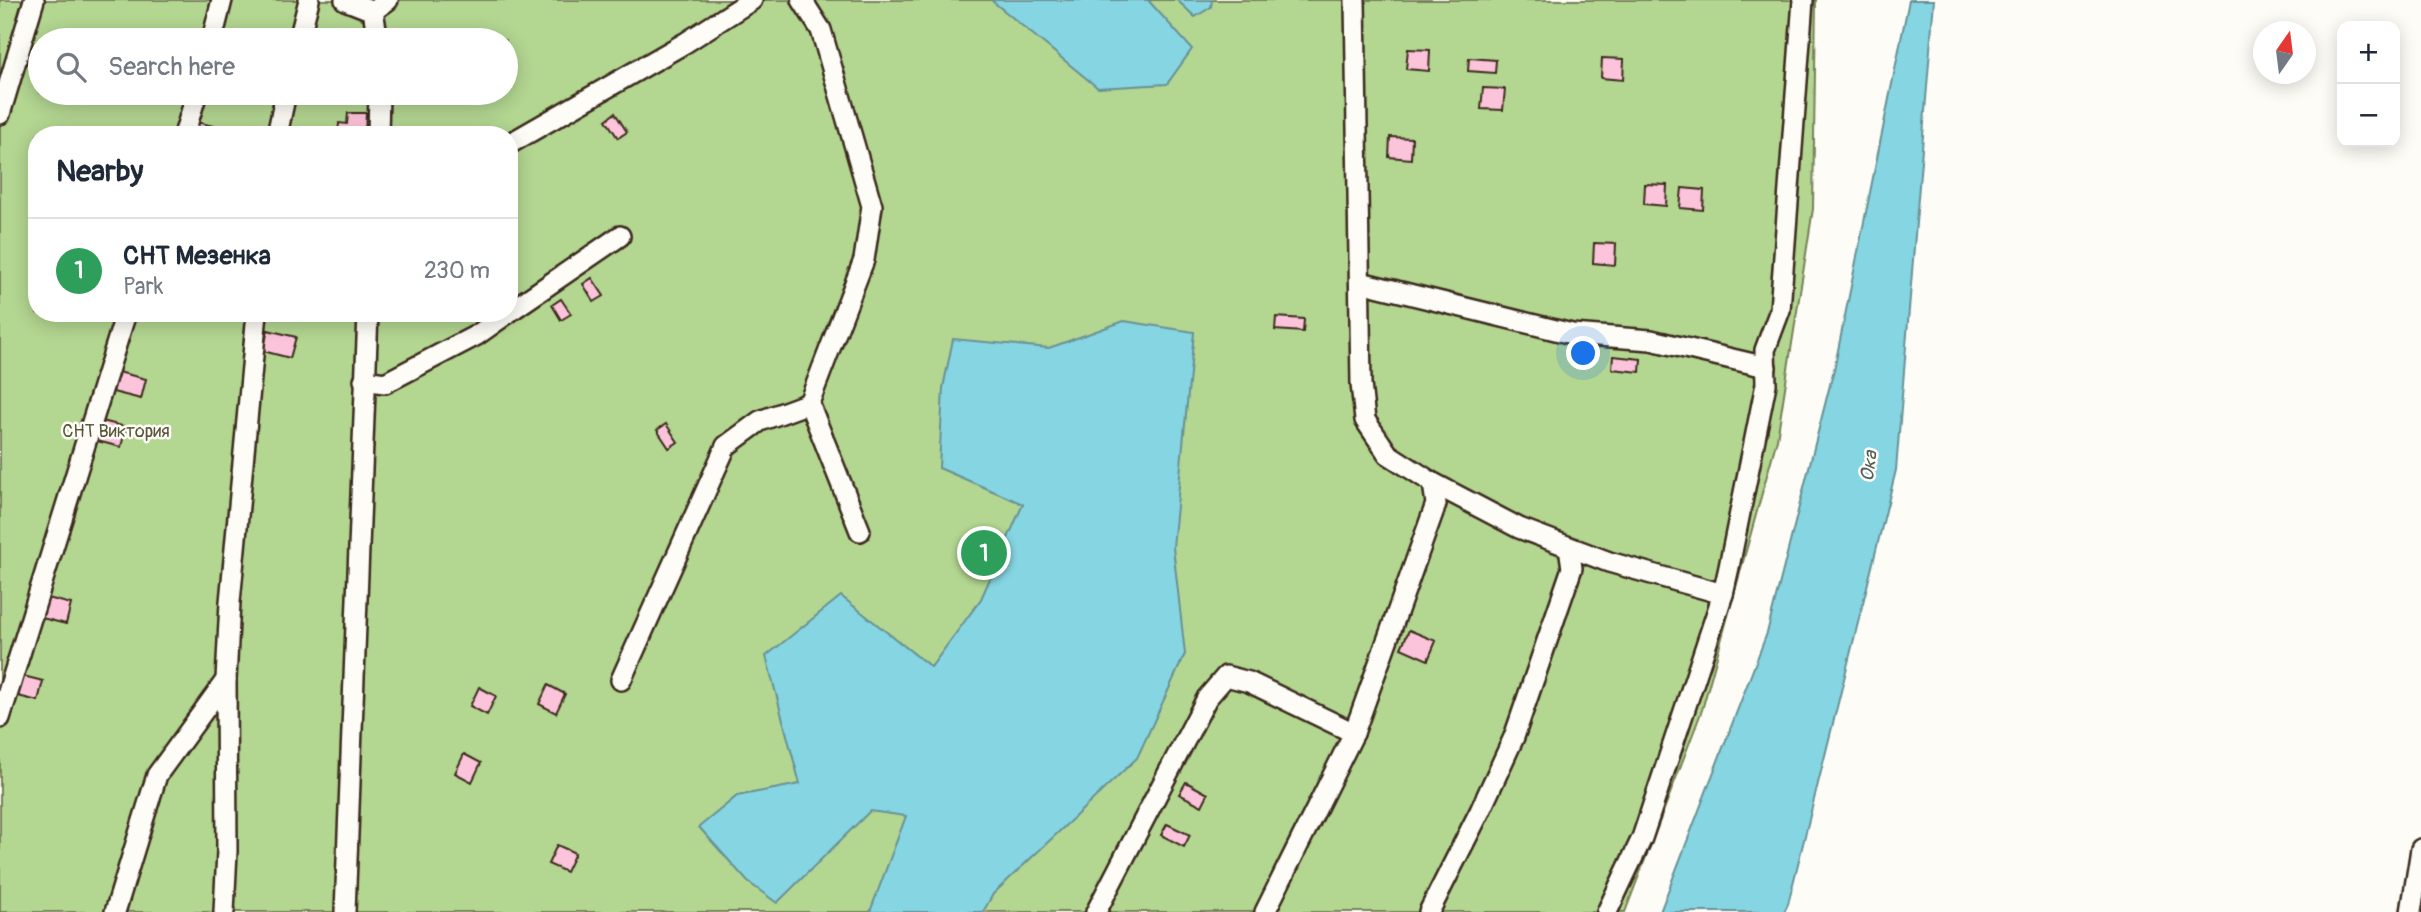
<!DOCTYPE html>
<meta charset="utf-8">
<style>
:root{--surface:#fff;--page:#f6f6f7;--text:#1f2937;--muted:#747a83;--line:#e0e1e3;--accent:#b45309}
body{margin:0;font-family:Pangolin,sans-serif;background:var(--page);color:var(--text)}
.controls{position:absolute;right:21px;top:21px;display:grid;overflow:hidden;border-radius:14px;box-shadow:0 4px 18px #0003}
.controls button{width:63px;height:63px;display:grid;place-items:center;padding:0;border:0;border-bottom:2px solid var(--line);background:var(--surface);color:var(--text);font:35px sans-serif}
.compass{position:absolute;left:2253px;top:21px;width:63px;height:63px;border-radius:50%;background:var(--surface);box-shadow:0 4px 18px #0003;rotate:14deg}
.you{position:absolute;left:1584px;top:354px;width:24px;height:24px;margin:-18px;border:5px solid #fff;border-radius:50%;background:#1a73e8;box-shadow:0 0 0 10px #1a73e833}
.badge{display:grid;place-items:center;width:46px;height:46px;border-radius:50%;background:var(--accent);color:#fff;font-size:23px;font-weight:700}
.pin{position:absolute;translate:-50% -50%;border:4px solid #fff;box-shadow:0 2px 7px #0006}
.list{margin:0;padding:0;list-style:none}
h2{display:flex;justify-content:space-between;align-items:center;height:91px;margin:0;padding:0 28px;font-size:30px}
h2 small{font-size:23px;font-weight:400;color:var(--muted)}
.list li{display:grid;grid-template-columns:46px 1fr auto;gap:21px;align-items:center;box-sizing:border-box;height:105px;padding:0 28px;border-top:2px solid var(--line)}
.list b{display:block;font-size:26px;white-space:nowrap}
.list p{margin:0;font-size:23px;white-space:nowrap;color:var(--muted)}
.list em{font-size:23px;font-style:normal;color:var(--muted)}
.icon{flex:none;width:38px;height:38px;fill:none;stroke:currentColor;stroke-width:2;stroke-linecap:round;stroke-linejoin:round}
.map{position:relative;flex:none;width:2421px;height:912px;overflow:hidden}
.search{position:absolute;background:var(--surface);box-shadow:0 4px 18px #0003;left:28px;top:28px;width:490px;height:77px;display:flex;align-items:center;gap:18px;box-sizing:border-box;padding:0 24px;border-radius:38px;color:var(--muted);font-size:26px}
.panel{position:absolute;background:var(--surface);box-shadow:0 4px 18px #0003;left:28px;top:126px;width:490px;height:196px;border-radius:28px}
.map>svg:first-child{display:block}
.green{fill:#b3d691;stroke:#778058;stroke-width:2;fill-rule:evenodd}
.water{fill:#86d5e2;stroke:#689194;stroke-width:2}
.building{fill:#fcc4da;stroke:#3b2a1e;stroke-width:2}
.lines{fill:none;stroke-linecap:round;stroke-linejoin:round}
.minor-casing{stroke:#3b2a1e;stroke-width:24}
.minor{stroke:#fdfcf7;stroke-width:19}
.labels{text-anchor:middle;stroke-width:5;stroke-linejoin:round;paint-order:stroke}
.park-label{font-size:18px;fill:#59553b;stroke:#fdfcf7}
.water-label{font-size:19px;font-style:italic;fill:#525d59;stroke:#fdfcf7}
</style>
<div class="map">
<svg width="2421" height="912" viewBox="0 0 2421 912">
<rect width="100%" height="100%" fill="#fdfcf7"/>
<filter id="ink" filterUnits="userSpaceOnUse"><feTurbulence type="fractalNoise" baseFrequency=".0143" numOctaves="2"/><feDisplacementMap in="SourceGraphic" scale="14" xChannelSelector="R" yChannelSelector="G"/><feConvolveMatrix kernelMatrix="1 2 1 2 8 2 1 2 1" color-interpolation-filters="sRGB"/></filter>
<g filter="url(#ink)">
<path class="green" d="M0,0H1816L1813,209L1777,439L1702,710L1625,912H0ZM40,40H506V93H40ZM37,135H509V313H37Z"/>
<g class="water">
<polygon points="991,0 1148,0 1192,49 1167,84 1098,88"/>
<polygon points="1177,0 1212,0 1211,7 1195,17"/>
<polygon points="1909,0 1934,0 1896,470 1788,904 1784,912 1660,912 1767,633 1835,365"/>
<polygon points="1124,321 1194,332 1173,547 1185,654 1137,758 993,894 983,912 870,912 906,816 870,811 777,903 748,882 699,827 737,796 800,784 766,656 841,596 931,667 981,599 1023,504 939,468 943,388 953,339 1049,348"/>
</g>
<g class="building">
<polygon points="1408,49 1430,50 1429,71 1406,69"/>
<polygon points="1469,58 1496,60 1495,73 1468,71"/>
<polygon points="1602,58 1624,59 1623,80 1601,78"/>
<polygon points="1483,88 1505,89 1503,110 1481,109"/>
<polygon points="348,113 366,113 365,135 338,135 339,123 347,124"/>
<polygon points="615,113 627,132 618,138 606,120"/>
<polygon points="197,122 225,129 224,135 194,135"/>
<polygon points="1390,137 1412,138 1411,159 1389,157"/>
<polygon points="1645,184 1667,185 1666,206 1644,204"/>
<polygon points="1682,188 1704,190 1703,210 1680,208"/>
<polygon points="1594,243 1616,244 1615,265 1593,263"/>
<polygon points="592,278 604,296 594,302 583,284"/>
<polygon points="561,299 571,314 561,320 552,305"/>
<polygon points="1276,317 1304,319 1303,332 1275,330"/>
<polygon points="268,330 296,337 290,358 263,351"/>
<polygon points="1613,356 1641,359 1640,372 1612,369"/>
<polygon points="118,372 146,379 141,399 113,392"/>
<polygon points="98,420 126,427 121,447 93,440"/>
<polygon points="666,424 678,442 669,448 657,430"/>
<polygon points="44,597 71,604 66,624 38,617"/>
<polygon points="1409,630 1436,641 1428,660 1401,648"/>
<polygon points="15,674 43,681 38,701 10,694"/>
<polygon points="548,685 565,694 556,713 539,704"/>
<polygon points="479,687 496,696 487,715 470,706"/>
<polygon points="464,754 481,763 472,782 455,773"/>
<polygon points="1186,782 1208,794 1202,806 1179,794"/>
<polygon points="1167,824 1190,835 1184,847 1161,835"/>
<polygon points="557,845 575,853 566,872 548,864"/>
</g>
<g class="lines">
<defs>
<g id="minor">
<polyline points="345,0 373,11 388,0"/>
<polyline points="802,0 821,30 872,206 864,260 809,403 860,531"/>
<polyline points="1355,0 1361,384 1365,420 1388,454 1433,483 1519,528 1609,562 1723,594"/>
<polyline points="373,11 378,40"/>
<polyline points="212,40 222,0"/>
<polyline points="299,40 309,0"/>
<polyline points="0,114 34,0"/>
<polyline points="184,135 197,93"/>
<polyline points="277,135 286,93"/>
<polyline points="378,135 379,93"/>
<polyline points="509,144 685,43 752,0"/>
<polyline points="1360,282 1572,334 1651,340 1766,367"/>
<polyline points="509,312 620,236"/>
<polyline points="364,380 385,383 477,335 508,313"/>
<polyline points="621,680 726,446 760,421 809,403"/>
<polyline points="0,718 126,313"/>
<polyline points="115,912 157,775 226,680"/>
<polyline points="224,912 227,851 226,680 230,602 257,313"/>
<polyline points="345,912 368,313"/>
<polyline points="1096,912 1207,698 1226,676 1249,682 1354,733"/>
<polyline points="1265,912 1354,733 1436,504 1433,483"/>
<polyline points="1429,912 1480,811 1514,737 1572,568 1569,547"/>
<polyline points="1607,912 1642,838 1723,594 1729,567 1766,384 1765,350 1780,310 1803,0"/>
<polyline points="2411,912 2421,849"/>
</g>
</defs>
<use href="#minor" class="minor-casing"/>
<use href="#minor" class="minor"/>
</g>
</g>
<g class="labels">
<g class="park-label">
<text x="116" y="437">СНТ Виктория</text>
</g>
<g class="water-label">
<text transform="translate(1868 466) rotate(-82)" y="7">Ока</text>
</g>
</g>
</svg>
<div class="controls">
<button>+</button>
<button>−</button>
</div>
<svg class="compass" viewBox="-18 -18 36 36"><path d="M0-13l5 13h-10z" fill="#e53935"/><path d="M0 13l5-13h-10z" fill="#747a83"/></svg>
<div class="you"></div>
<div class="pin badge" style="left:984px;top:553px;background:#2e9e5b">1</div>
<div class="search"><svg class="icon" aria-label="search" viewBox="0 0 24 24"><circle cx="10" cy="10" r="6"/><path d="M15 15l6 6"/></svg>Search here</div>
<section class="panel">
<h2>Nearby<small></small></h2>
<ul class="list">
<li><span class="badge" style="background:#2e9e5b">1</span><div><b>СНТ Мезенка</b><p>Park</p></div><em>230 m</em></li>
</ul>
</section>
</div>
